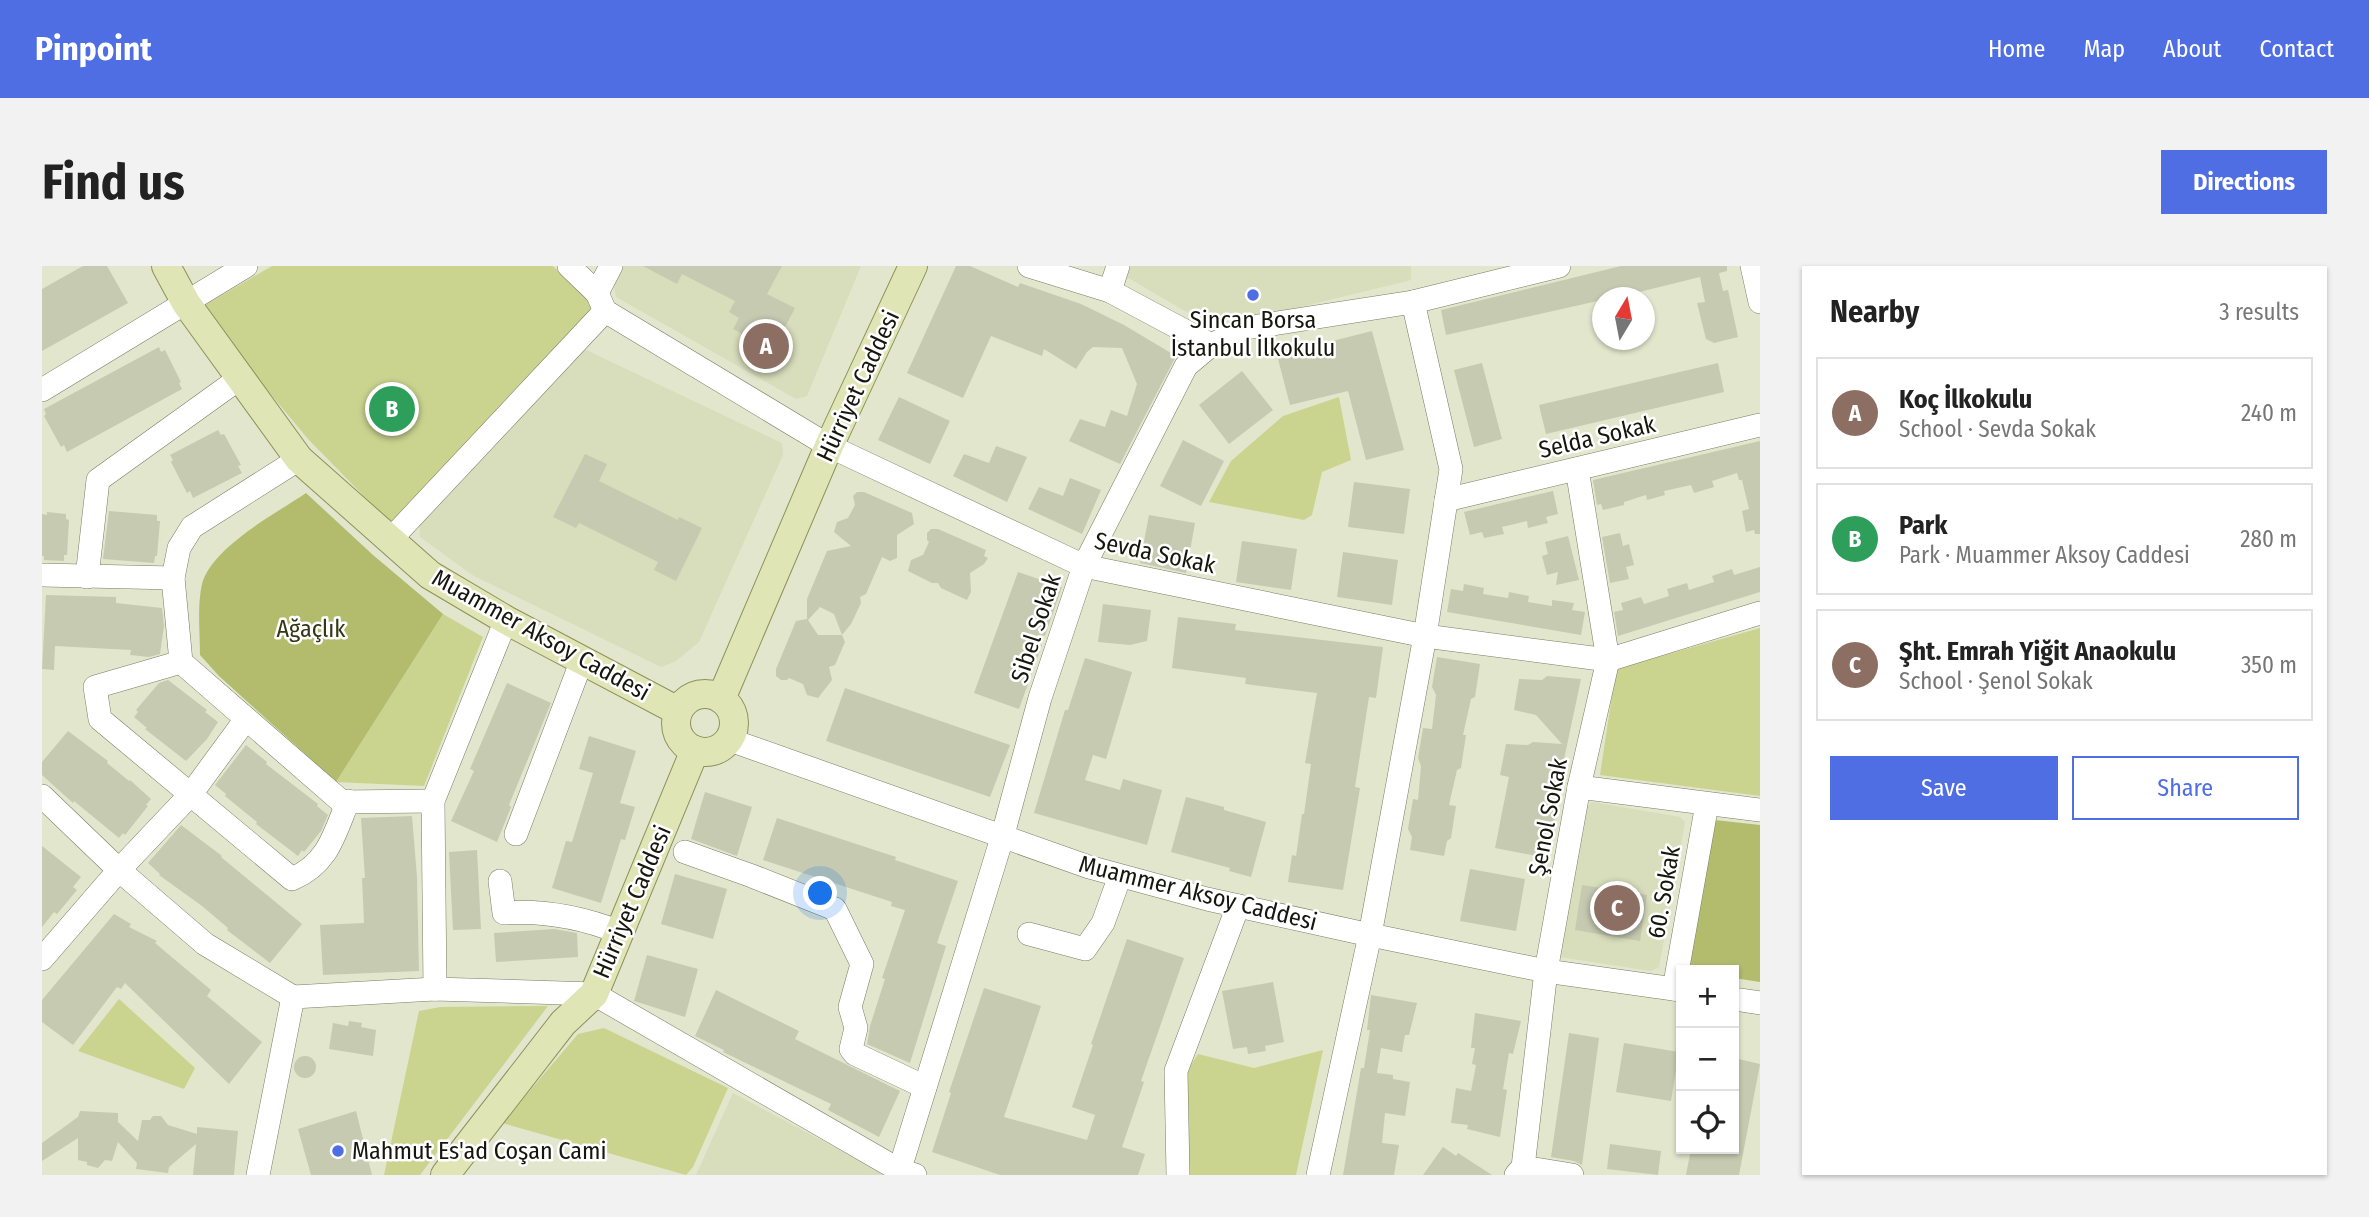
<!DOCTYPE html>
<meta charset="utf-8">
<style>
:root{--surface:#fff;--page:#f2f2f2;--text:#222;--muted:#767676;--line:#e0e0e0;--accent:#4f6ee3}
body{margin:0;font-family:"Fira Sans Condensed",sans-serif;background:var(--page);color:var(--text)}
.controls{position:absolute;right:21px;bottom:21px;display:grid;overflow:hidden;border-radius:0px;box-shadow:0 2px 5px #0004}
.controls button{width:63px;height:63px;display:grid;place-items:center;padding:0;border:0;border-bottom:2px solid var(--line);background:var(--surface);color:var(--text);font:35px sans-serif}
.compass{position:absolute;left:1550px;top:21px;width:63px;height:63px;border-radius:50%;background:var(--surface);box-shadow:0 2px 5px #0004;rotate:10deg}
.you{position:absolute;left:779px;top:628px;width:24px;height:24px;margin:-18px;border:5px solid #fff;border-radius:50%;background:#1a73e8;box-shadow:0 0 0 10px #1a73e833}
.badge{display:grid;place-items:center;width:46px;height:46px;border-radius:50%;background:var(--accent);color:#fff;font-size:23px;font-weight:700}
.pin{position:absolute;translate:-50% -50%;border:4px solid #fff;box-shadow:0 2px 7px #0006}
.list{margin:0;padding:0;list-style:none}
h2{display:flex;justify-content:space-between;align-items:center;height:91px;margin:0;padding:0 28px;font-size:30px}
h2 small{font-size:23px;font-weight:400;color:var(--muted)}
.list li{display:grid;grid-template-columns:46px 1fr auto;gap:21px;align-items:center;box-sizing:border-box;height:112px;margin:0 14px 14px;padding:0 14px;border:2px solid var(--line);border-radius:0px}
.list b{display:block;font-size:26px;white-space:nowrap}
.list p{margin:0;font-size:23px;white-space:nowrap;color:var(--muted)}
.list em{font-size:23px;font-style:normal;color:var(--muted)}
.actions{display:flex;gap:14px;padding:21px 28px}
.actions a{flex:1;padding:16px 0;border:2px solid var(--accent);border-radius:0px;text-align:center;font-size:24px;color:var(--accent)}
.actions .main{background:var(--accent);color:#fff}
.icon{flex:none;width:38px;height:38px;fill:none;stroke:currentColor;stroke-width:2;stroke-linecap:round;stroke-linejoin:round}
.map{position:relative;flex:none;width:1718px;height:909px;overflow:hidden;border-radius:0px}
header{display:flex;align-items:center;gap:42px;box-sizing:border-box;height:98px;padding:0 35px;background:var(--accent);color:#fff}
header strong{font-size:33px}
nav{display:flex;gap:38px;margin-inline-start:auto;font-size:24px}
.intro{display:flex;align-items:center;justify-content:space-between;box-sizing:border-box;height:168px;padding:0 42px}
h1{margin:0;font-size:49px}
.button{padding:18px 32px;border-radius:0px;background:var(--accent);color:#fff;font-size:24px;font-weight:700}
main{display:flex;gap:42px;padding:0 42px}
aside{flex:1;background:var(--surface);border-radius:0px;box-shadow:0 2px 5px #0004}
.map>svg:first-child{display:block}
.built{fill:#d8ddbc}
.green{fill:#cbd48f}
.forest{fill:#b3bc6d}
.building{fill:#c6cab1}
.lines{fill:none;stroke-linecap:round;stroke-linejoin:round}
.minor-casing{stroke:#797c65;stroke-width:24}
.major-casing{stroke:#8b925a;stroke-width:30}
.minor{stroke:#fff;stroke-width:23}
.major{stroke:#e0e5b5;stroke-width:28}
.poi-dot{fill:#4f6ee3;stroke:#fff;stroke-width:2.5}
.labels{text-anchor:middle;stroke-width:5;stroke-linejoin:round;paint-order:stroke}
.poi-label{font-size:24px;fill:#15160d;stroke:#fff}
.street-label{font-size:24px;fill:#15160d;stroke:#fff}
.park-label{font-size:24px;fill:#343715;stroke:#fff}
</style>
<header>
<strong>Pinpoint</strong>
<nav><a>Home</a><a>Map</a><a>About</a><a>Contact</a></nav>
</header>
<div class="intro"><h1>Find us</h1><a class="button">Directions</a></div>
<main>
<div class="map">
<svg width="1718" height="909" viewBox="0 0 1718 909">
<rect width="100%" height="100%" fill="#e2e6cc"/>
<g class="built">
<polygon points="579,0 819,0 765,130 754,133 574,31 571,13"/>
<polygon points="1086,0 1369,0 1369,14 1205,54 1152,49 1141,44 1083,10"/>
<polygon points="542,83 740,177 741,189 657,376 634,395 619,401 432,310 378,271 377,256"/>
<polygon points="1550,536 1638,551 1643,556 1617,701 1609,705 1518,691 1514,681 1542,542"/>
<polygon points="691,827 844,909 654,909"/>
</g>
<g class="green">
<polygon points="230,0 511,0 552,40 351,260 266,173 216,113 163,39"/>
<polygon points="1297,131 1309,194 1280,206 1270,249 1262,254 1167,236 1189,195 1241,150"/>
<polygon points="401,348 441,371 382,520 294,516"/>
<polygon points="1718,362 1718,530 1558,509 1574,403"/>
<polygon points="77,733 153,802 142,823 36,785"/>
<polygon points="506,740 378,909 342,909 377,745 398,741"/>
<polygon points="562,762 686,822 651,901 644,909 460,857 536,768"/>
<polygon points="1281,784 1254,909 1145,909 1143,808 1156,788 1212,802"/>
</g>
<g class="forest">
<path d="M264,227L331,289L401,348L294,516L177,410L158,389C158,367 155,340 160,318C170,281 233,248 264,227Z"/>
<polygon points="1673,554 1718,559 1718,716 1692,712 1692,704 1647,704"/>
</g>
<g class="building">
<polygon points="41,0 65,0 86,37 0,85 0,23"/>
<polygon points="601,0 740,0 725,28 753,42 731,84 691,63 697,52 687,46 693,35 640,8 635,18"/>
<polygon points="914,0 928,0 976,21 978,17 1039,38 1082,59 1134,90 1078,198 1027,175 1038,153 1063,161 1069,144 1085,150 1095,118 1080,82 1051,81 1045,86 1034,103 1002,83 1000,90 949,70 921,132 865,107"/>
<polygon points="1579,0 1685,0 1685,5 1677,7 1681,25 1686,24 1696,71 1672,77 1664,73 1655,37 1663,36 1658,11 1573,32 1560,32 1560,34 1404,69 1399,44"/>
<polygon points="1330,65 1362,184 1324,194 1306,125 1248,139 1235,89"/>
<polygon points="117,81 119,86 123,84 139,116 137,117 140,123 25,186 22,179 19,181 2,150 4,148 2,143"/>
<polygon points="1440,97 1460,173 1432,181 1412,104"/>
<polygon points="1676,97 1682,126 1504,168 1497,139"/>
<polygon points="1200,105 1231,144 1187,178 1157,139"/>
<polygon points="857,131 908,155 888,198 836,174"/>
<polygon points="176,164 179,169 182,168 199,199 196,200 200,207 151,232 148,225 145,227 129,196 131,194 128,189"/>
<polygon points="1141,174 1182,195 1159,240 1118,220"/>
<polygon points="1718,175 1718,268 1713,268 1712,264 1704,266 1700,245 1707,243 1700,214 1697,214 1695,207 1670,215 1672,221 1652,227 1649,219 1622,225 1623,229 1605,234 1604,229 1582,236 1582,239 1561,244 1559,238 1555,239 1551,214"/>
<polygon points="954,180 985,191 965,236 911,210 922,188 947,197"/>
<polygon points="543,188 565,198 557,215 636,254 637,251 660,262 634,315 612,304 616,296 537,257 534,262 511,251"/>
<polygon points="1028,212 1059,224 1040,268 986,243 997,221 1021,230"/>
<polygon points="1312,216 1368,223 1362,268 1306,261"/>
<polygon points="1511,225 1516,248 1504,251 1506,257 1486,262 1485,255 1460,261 1462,268 1442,272 1440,266 1428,269 1422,246"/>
<polygon points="815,226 822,226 870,247 872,258 855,269 855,292 848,295 840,291 824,328 818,331 819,337 809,358 800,369 792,348 778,341 766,354 776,369 800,369 803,376 793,399 787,401 790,414 776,432 765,429 761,418 747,412 745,414 739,414 734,410 734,403 754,355 765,353 765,333 785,285 809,280 792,266 795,256 806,252 813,239 811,230"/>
<polygon points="67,245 115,249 115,255 118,255 115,290 113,290 112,297 61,293"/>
<polygon points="5,246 24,248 24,253 27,254 25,289 22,289 22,295 2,294 2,290 0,290 0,248 5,249"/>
<polygon points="1107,249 1153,257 1144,307 1098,297"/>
<polygon points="889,263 896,263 944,284 942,290 946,292 942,298 928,307 929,326 925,334 899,322 896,317 890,317 866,305 869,294 881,289 887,276 885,274 885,267"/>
<polygon points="1578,267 1581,280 1587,278 1592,299 1584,301 1587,313 1568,317 1560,271"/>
<polygon points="1526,270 1537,314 1514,319 1516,306 1505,309 1500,290 1506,288 1503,276"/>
<polygon points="1200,275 1255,283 1249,324 1194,316"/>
<polygon points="1301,286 1356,294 1350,339 1295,331"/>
<polygon points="1718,301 1718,326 1576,370 1572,346 1581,344 1579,337 1599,331 1602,338 1627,330 1625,323 1645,317 1647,324 1672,316 1670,310 1690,303 1692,309"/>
<polygon points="976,306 1020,321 1003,370 995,369 993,377 1000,379 977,443 932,427"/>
<polygon points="1422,318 1442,322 1441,328 1453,330 1466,332 1467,326 1487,330 1486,336 1510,340 1510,334 1532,337 1530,344 1543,346 1539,369 1405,346 1409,323 1421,325"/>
<polygon points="4,329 74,331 74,337 120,342 122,360 118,388 107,391 88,389 89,384 13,380 12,404 0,403"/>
<polygon points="1061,338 1109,344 1105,375 1088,379 1056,376"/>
<polygon points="1136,351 1194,358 1193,364 1341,381 1334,432 1327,431 1313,521 1318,522 1301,624 1246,616 1250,589 1254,590 1260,548 1262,548 1269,498 1263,497 1275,427 1203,418 1204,412 1130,402"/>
<polygon points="1395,391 1438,398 1433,431 1429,433 1421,469 1424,469 1419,502 1415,504 1407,539 1414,540 1409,572 1405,575 1402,590 1368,584 1370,571 1366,563 1371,533 1376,534 1379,500 1376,492 1381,462 1390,463 1394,429 1390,421"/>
<polygon points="1043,392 1090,406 1064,493 1051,489 1043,514 1078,524 1081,513 1120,524 1105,579 992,547 1023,444 1026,444"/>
<polygon points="1505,410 1539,413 1513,536 1516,537 1505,592 1453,582 1467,511 1458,509 1464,478 1486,479 1491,476 1520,478 1494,449 1472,444 1477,413 1500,414"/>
<polygon points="126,414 165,444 163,446 176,456 165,473 144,495 103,463 105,462 92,451 96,446 94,444 117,417"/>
<polygon points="465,417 509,437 467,539 469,541 455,576 409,555 432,505 428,503"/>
<polygon points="803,422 968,479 948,531 784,475"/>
<polygon points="26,465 66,495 65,497 87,515 88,514 109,533 104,539 106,540 83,569 81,567 77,572 32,535 31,537 0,509 0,496"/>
<polygon points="547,470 594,485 578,537 593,541 583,574 579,573 559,637 510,622 524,575 530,576 551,507 537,503"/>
<polygon points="204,479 225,496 224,498 276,538 275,540 286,549 279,565 262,586 260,584 256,590 214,558 215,556 183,530 184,528 173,519"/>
<polygon points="663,526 710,541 695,590 649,573"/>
<polygon points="1144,531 1182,541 1182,544 1224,556 1209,611 1187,605 1188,602 1129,586"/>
<polygon points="370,550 375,611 377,705 281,709 278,659 322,657 320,612 323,612 319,552"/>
<polygon points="735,552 854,591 853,594 916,615 895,677 904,680 868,797 825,778 828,760 843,713 840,712 863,644 849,640 850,636 721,594"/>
<polygon points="139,559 180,590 179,591 260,658 228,697 185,664 186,662 160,640 117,609 118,608 106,597"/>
<polygon points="0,580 39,611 31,621 35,624 15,648 12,646 0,661"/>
<polygon points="435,584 439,663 411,664 407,586"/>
<polygon points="1428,603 1483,613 1474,665 1418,655"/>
<polygon points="633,608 685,623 671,673 619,658"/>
<polygon points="1540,619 1605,629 1598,675 1533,664"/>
<polygon points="72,648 89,658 87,661 115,675 113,677 169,724 165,730 220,776 187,818 83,717 79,723 75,721 31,779 0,756 0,734"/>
<polygon points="512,663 535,667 536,691 454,696 452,667"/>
<polygon points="1085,673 1142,692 1099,815 1102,816 1080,881 1103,888 1096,909 958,909 890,886 909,827 907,826 942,722 999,740 962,851 1045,874 1053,849 1030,841 1051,779 1049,778"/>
<polygon points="605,689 656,703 643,751 592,735"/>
<polygon points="1231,716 1242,776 1223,780 1224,785 1206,788 1205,781 1191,783 1180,725"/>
<polygon points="674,724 757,765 753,773 858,825 837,871 786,844 789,838 681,786 682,784 653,770"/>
<polygon points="1329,729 1375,737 1367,769 1363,769 1360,786 1339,782 1335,807 1351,809 1351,813 1368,816 1363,850 1343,847 1340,877 1357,879 1352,909 1301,909 1319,802 1322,802 1328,764 1325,764"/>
<polygon points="1433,747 1479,755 1471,788 1467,787 1461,823 1465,824 1458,871 1425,863 1426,859 1409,857 1414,822 1429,825 1434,799 1430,798 1433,782 1429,782"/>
<polygon points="307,755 320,757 319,761 334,764 331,790 287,783 291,757 306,760"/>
<polygon points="1527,767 1557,772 1540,899 1532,895 1509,891"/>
<polygon points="1582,777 1637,786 1629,835 1574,826"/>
<circle cx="263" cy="801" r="11"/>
<polygon points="1692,792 1718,798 1697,909 1644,909 1649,883 1692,883"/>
<polygon points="38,845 76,847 76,856 96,875 100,854 108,854 111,850 119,850 126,859 155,868 155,861 196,865 192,909 151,909 154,878 127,901 126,907 94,903 95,897 76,876 70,895 63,894 56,902 45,899 45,896 36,894 36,872 0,895 0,877 36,851"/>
<polygon points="314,845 330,909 269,909 256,863"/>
<polygon points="1568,878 1619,885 1616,909 1565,903"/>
<polygon points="1401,881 1414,890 1416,887 1450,909 1381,909"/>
</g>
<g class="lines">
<defs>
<g id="minor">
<polyline points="527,0 555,27 563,45 787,180 1042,300 1383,370 1566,394 1718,347"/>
<polyline points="987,0 1068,25 1169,79"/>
<polyline points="1710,0 1718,36"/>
<polyline points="1068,25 1076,0"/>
<polyline points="555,27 569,0"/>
<polyline points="0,124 204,0"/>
<polyline points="257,193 150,261 137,282 131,312 139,396 300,536 391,535"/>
<polyline points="1404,234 1718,159"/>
<polyline points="349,273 563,45"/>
<polyline points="0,309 131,312"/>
<polyline points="45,311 56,214 198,112"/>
<path d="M139,396L53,421L58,453L250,613C286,598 292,569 306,535"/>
<polyline points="688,474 1047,601 1165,633 1319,667 1504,705 1639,724"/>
<polyline points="1537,521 1718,544"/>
<polyline points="0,530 77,604 163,678 251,731 393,723 552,728 857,904 873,909"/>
<polyline points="474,568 540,394"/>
<polyline points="643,586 710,610 793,643 820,698 808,741 814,762 809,783 813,788 883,821"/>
<path d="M458,615L462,647C503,644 539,651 577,666"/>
<polyline points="987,668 1043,683 1061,657 1078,610"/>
<polyline points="0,693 77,604 149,528 204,453"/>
<polyline points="393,723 391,535 464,354"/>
<polyline points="1632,723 1665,538"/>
<polyline points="1692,733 1718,737"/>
<polyline points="1481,901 1530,909"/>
<polyline points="216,909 251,731"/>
<polyline points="856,909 960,572 998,432 1042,300 1144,100 1169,79 1204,62 1371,36 1517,0"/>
<polyline points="1136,909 1134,805 1196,640"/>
<polyline points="1276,909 1328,669 1383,370 1409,203 1371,36"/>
<polyline points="1474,909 1481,901 1504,705 1537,521 1566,394 1535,203"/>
</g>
<g id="major">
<polyline points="124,0 144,37 257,193 388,309 464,354 636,445"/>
<circle cx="663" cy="457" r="29"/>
<polyline points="679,433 787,180 871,0"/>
<polyline points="403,909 521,757 552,728 653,484"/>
</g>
</defs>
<use href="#minor" class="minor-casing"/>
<use href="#major" class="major-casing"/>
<use href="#minor" class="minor"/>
<use href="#major" class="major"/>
</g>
<g class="poi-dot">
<circle cx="1211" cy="29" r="7"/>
<circle cx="296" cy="885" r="7"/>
</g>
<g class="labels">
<g class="poi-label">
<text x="1211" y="62">Sincan Borsa<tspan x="1211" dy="28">İstanbul İlkokulu</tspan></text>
<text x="310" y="893" text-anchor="start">Mahmut Es'ad Coşan Cami</text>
</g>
<g class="street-label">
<text transform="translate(816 120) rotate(-65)" y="8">Hürriyet Caddesi</text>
<text transform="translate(1555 171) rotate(-13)" y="8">Selda Sokak</text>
<text transform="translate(1113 287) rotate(12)" y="8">Sevda Sokak</text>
<text transform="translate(994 362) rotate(-72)" y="8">Sibel Sokak</text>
<text transform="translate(499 369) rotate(29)" y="8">Muammer Aksoy Caddesi</text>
<text transform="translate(1506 551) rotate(-79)" y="8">Şenol Sokak</text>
<text transform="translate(1622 626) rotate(-80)" y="8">60. Sokak</text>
<text transform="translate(1156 627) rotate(14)" y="8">Muammer Aksoy Caddesi</text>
<text transform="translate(590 636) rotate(-67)" y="8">Hürriyet Caddesi</text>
</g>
<g class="park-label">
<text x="269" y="371">Ağaçlık</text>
</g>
</g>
</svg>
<div class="controls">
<button>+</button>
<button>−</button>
<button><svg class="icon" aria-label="locate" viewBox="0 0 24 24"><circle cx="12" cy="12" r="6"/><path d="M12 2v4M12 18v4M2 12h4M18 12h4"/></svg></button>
</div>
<svg class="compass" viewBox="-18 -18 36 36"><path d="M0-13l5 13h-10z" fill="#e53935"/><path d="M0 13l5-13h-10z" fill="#767676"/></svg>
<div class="you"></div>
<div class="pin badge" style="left:724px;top:80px;background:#8d6e63">A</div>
<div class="pin badge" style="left:350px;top:143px;background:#2e9e5b">B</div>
<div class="pin badge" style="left:1575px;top:642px;background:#8d6e63">C</div>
</div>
<aside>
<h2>Nearby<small>3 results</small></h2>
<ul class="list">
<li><span class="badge" style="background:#8d6e63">A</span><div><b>Koç İlkokulu</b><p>School · Sevda Sokak</p></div><em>240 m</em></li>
<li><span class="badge" style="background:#2e9e5b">B</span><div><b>Park</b><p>Park · Muammer Aksoy Caddesi</p></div><em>280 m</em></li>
<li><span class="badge" style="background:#8d6e63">C</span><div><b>Şht. Emrah Yiğit Anaokulu</b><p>School · Şenol Sokak</p></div><em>350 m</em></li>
</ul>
<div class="actions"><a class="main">Save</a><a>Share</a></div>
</aside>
</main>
